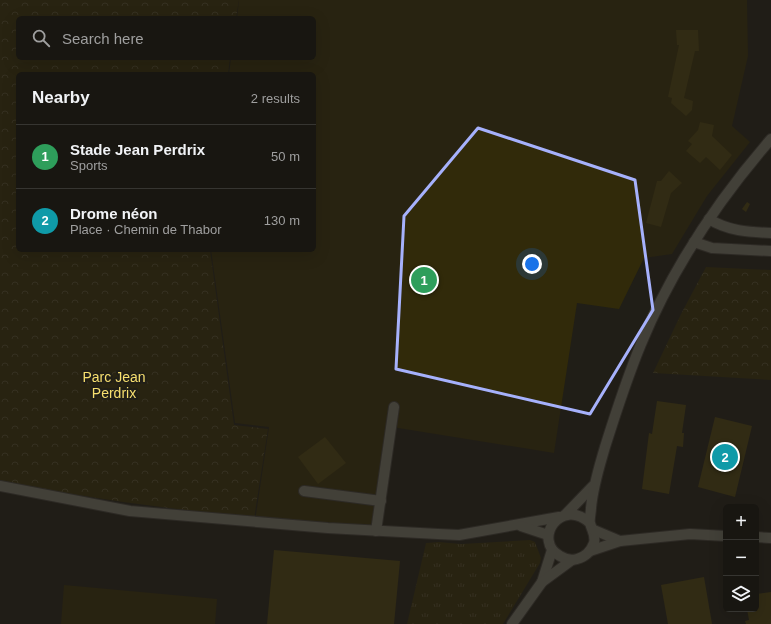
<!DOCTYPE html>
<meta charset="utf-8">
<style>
:root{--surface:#181611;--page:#25231f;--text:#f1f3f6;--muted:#9f9f9f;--line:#363531;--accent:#2563eb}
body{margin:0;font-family:Helvetica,sans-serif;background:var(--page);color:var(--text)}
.controls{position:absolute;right:12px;bottom:12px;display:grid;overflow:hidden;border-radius:6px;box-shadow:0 4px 16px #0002}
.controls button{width:36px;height:36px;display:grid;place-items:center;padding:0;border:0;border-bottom:1px solid var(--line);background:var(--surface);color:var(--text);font:20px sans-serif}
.you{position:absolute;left:532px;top:264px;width:14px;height:14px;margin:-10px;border:3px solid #fff;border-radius:50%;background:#1a73e8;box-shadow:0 0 0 6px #1a73e833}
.badge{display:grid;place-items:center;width:26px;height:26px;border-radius:50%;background:var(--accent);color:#fff;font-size:13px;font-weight:700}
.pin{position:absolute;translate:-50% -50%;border:2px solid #fff;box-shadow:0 1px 4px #0006}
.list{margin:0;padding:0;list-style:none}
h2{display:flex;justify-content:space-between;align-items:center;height:52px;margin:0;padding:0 16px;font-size:17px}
h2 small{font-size:13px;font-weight:400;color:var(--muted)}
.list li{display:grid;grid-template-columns:26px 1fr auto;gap:12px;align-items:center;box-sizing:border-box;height:64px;padding:0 16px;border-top:1px solid var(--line)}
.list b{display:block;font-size:15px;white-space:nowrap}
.list p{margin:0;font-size:13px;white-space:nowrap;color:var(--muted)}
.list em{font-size:13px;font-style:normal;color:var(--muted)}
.icon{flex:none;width:22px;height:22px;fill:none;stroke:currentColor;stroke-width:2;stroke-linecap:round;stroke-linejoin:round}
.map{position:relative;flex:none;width:771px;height:624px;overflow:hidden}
.search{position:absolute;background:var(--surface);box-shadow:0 4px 16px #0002;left:16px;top:16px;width:300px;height:44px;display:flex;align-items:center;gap:10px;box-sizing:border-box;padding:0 14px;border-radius:6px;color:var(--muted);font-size:15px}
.panel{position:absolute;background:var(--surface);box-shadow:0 4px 16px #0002;left:16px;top:72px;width:300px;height:180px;border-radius:6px}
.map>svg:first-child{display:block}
.grass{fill:url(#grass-tufts)}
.park{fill:url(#park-crowns)}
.pitch{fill:#312a0a}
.building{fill:#453c10}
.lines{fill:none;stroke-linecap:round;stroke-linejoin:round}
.minor-casing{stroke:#3c3a35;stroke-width:12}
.minor{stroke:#6c6a61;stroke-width:10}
.marked{fill:none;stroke:#a6b1fc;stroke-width:3;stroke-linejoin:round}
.labels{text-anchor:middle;stroke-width:4;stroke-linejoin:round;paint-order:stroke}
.park-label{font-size:14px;fill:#f7df6f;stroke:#201e17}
</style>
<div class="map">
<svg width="771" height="624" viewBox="0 0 771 624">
<defs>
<pattern id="grass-tufts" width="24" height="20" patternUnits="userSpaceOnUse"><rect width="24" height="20" fill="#312a0a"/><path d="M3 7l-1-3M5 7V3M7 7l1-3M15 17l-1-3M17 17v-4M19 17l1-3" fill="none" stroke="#4e482d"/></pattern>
<pattern id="park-crowns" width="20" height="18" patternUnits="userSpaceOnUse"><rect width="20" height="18" fill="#312a0a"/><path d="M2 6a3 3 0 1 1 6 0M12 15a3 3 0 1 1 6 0" fill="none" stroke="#4e482d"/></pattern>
</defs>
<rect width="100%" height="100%" fill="#201e17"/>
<polygon class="grass" points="530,540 535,542 541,558 540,563 503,624 407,624 426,543 439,542 461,544"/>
<g class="park">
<polygon points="0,0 239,0 236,18 18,18 18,58 230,58 228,74 18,74 18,250 210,250 234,425 268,429 254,519 123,502 0,483"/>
<polygon points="706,267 771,270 771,380 653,373 681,314"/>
</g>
<g class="pitch">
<polygon points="239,0 747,0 748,56 732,126 750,142 707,196 672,254 644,258 619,309 577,303 554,453 392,427 376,531 255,521 269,427 235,423 211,250 314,250 314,74 229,74 231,58 314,58 314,18 237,18"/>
<polygon points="64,585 217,599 215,624 61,624"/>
</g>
<g class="building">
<polygon points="676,30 698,30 699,51 695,51 684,98 693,101 692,110 686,116 671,103 672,98 668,97 679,45 677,45"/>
<polygon points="700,122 714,125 712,136 732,155 720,170 706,157 700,163 686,151 692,144 688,141 698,130"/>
<polygon points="669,171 682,183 671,193 661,227 646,223 657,181 661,181"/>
<polygon points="747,202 750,204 746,212 742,209"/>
<polygon points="657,401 686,405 682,433 684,433 683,447 677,446 669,494 642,489 649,433 652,434"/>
<polygon points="715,417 752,426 735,497 698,487"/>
<polygon points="325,437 346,463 318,484 298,457"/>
<polygon points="274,550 400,561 394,624 267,624"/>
<polygon points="704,577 712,624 668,624 661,585"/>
<polygon points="771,592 771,624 746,624 745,621 749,620 747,609 756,609 756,594"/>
</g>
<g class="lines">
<defs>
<g id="minor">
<path d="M709,219C728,231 748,232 771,233"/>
<polyline points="694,242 712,248 771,251"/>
<polyline points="0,486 130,511 328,528 438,534 459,535 559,517"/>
<polyline points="304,491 381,501"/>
<polyline points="565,515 593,486"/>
<path d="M590,523C560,496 532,541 560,556C565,559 571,561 577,559C585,557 591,551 594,543C596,535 592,531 590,523C589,519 591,513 591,508C593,486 599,468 605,447C616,412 627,378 641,344C672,269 718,200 771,139"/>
<polyline points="521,526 548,535"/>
<polyline points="594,530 620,541"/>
<polyline points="376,531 394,407"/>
<polyline points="756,537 771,538"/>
<polyline points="590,551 620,541 690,534 726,536"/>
<polyline points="542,582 552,550"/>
<polyline points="512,624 542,582 572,560"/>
</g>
</defs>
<use href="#minor" class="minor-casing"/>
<use href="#minor" class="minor"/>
</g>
<path d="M0 0H771V624H0ZM478,128L635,180L653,310L590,414L396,369L404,216Z" fill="#201e17" fill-opacity=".55" fill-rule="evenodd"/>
<path class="marked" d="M478,128L635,180L653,310L590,414L396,369L404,216Z"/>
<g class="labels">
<g class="park-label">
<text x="114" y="382">Parc Jean<tspan x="114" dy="16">Perdrix</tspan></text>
</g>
</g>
</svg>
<div class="controls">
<button>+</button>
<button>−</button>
<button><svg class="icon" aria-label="layers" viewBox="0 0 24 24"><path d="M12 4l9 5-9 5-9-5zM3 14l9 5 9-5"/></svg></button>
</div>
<div class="you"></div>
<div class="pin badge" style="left:424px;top:280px;background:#2e9e5b">1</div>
<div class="pin badge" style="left:725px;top:457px;background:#0f9aa8">2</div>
<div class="search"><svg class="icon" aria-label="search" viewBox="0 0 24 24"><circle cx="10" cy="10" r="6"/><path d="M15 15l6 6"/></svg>Search here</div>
<section class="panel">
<h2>Nearby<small>2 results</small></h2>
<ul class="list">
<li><span class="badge" style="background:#2e9e5b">1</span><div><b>Stade Jean Perdrix</b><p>Sports</p></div><em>50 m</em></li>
<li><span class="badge" style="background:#0f9aa8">2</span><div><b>Drome néon</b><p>Place · Chemin de Thabor</p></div><em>130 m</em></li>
</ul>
</section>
</div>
